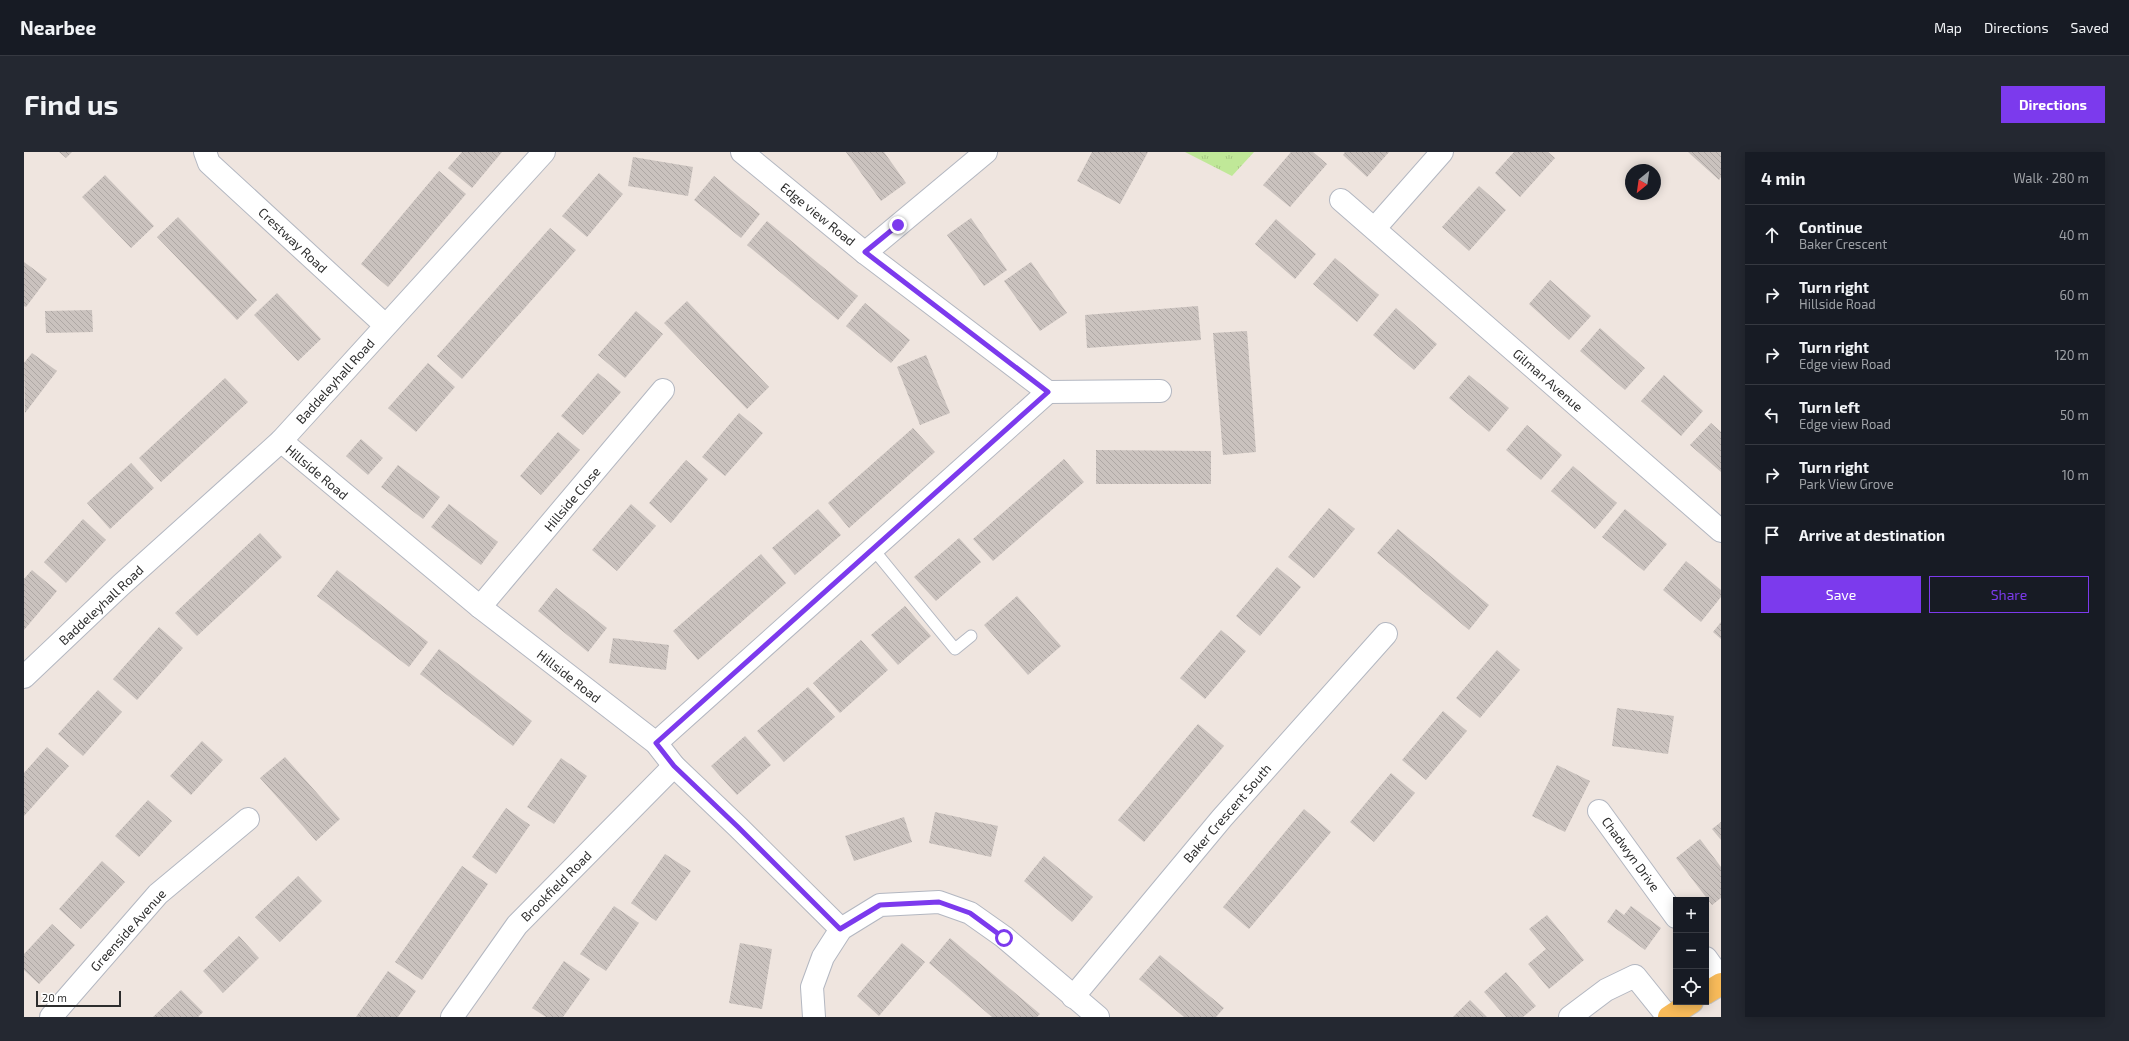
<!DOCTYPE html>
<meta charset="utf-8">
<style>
:root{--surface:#171b24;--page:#242831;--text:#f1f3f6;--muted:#9ea1a6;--line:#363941;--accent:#7c3aed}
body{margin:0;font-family:"Exo 2",sans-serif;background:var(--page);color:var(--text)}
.controls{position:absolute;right:12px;bottom:12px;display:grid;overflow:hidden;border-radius:0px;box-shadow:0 2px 10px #0003}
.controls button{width:36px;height:36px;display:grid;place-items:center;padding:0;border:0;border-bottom:1px solid var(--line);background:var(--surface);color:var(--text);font:20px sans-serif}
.compass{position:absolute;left:1601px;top:12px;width:36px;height:36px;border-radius:50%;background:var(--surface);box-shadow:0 2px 10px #0003;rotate:209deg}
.scale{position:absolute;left:12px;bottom:10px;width:85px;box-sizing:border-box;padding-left:4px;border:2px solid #2d2d2d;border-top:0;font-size:11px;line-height:14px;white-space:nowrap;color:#2d2d2d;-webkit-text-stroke:3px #fff;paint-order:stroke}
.stop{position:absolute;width:12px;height:12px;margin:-9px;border:3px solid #7c3aed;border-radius:50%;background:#fff}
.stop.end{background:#7c3aed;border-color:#fff;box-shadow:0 1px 4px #0008}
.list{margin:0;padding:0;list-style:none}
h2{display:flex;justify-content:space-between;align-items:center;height:52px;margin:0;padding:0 16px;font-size:17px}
h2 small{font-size:13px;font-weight:400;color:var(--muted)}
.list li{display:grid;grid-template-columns:26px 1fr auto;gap:12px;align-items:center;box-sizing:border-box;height:60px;padding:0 16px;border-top:1px solid var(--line)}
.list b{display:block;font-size:15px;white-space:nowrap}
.list p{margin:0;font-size:13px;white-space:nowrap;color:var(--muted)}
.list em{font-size:13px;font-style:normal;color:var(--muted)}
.actions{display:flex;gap:8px;padding:12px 16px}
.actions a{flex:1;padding:9px 0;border:1px solid var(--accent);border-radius:0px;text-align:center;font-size:14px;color:var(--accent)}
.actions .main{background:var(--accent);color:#fff}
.icon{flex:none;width:22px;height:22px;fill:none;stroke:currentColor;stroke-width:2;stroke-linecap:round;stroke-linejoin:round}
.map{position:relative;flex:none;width:1697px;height:865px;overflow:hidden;border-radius:0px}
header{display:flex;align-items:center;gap:24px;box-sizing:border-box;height:56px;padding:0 20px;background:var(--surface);border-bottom:1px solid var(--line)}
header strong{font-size:19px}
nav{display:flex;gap:22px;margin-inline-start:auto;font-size:14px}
.intro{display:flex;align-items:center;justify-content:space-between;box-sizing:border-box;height:96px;padding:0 24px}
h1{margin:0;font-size:28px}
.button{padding:10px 18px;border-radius:0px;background:var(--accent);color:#fff;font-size:14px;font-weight:700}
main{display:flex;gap:24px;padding:0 24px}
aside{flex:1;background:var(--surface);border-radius:0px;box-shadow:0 2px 10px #0003}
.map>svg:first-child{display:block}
.grass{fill:url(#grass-tufts)}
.building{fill:url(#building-back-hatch)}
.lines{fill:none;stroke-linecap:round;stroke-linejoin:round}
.service-casing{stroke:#b3b7c1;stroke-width:13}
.minor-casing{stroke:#b3b7c1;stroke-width:24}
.primary-casing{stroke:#c4c4c4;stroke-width:24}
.service{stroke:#fff;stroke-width:11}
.minor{stroke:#fff;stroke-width:22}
.primary{stroke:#f8bb5a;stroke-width:22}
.route{stroke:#7c3aed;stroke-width:5}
.labels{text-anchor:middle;stroke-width:3;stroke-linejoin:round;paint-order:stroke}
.street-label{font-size:13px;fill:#2d2d2d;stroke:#fff}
</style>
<header>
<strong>Nearbee</strong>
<nav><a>Map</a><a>Directions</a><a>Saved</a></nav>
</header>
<div class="intro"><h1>Find us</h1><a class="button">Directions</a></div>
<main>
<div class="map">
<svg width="1697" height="865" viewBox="0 0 1697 865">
<defs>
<pattern id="grass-tufts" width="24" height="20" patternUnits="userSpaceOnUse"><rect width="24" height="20" fill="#c0e898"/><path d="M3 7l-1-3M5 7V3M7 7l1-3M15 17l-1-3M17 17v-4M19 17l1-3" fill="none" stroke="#a5c783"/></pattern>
<pattern id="building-back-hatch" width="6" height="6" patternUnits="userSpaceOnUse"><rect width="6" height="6" fill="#cac2be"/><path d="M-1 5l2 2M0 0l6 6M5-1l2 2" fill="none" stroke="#aea7a4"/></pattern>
</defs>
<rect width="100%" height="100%" fill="#efe5df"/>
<polygon class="grass" points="1161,0 1230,0 1208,24"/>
<g class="building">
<polygon points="35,0 48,0 42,6"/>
<polygon points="438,0 478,0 448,36 424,16"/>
<polygon points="822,0 860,0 882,31 857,49"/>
<polygon points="1068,0 1124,0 1096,52 1053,29"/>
<polygon points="1267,0 1289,0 1303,12 1266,55 1239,33"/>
<polygon points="1321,0 1365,0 1343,25 1319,3"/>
<polygon points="1490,0 1524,0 1531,6 1496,45 1471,21"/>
<polygon points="1664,0 1697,0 1697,25 1695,28"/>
<polygon points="609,5 669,15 664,44 604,34"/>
<polygon points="415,19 442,42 364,135 337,112"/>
<polygon points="575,21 599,42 563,85 538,64"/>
<polygon points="81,23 130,74 107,96 58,45"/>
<polygon points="690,24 736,62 717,86 670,48"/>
<polygon points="1455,34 1482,58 1445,99 1418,75"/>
<polygon points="154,65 233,148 213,168 133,85"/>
<polygon points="947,66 983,118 960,134 923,83"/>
<polygon points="1252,67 1292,102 1271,127 1231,92"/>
<polygon points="743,69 834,144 814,168 723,93"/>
<polygon points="526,76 552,98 438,227 413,204"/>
<polygon points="1311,106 1355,143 1333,170 1289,132"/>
<polygon points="0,110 23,127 2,155 0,154"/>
<polygon points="1007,110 1043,161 1016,179 980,129"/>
<polygon points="1526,128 1567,164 1545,188 1505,152"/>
<polygon points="253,141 297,187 274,209 230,163"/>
<polygon points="663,149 745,235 723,257 640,171"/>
<polygon points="841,151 886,188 867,211 822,174"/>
<polygon points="1174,154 1177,188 1063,196 1061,163"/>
<polygon points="1372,156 1413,192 1390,218 1349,183"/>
<polygon points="68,158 69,180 22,181 21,159"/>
<polygon points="612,159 639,182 601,226 574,203"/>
<polygon points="1576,176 1621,216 1601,238 1556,199"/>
<polygon points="1223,179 1232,300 1199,303 1189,181"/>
<polygon points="8,201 33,219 1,261 0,211"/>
<polygon points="902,203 926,261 896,273 873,215"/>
<polygon points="404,211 431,235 392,280 364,256"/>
<polygon points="574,221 597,240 559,283 537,264"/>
<polygon points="1445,223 1485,256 1465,280 1425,246"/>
<polygon points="1640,223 1679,259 1657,284 1617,249"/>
<polygon points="201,226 224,250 137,330 115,306"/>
<polygon points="715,261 739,281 701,324 678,305"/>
<polygon points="1687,271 1697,280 1697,320 1666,293"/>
<polygon points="1503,273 1538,303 1517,328 1482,298"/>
<polygon points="889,276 911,300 825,376 804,351"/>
<polygon points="534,280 556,298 517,343 496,324"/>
<polygon points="337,287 359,306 344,323 322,304"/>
<polygon points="1072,298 1187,299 1187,332 1072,332"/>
<polygon points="1040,307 1060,330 969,409 949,387"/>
<polygon points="662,308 684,327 647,371 625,351"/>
<polygon points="107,311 130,336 86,377 63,351"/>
<polygon points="374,313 416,345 399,367 357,335"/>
<polygon points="1549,314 1593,351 1571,377 1527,339"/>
<polygon points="425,352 474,390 457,413 407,375"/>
<polygon points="607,352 632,374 593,419 568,398"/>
<polygon points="1305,356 1331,377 1290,426 1264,405"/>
<polygon points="794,357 817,383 771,423 748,396"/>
<polygon points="1601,357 1643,392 1620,419 1578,385"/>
<polygon points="59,367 82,388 42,431 20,410"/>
<polygon points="1374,377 1465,453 1445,478 1353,401"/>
<polygon points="236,381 258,405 173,484 151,461"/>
<polygon points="935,386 957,410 912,449 890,425"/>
<polygon points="737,402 762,431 674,508 649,479"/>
<polygon points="1662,409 1697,438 1697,445 1677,470 1639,438"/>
<polygon points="1253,415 1277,435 1236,484 1212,464"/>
<polygon points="8,418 33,439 0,478 0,427"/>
<polygon points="313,418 404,490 385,515 293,444"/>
<polygon points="532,436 583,476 564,500 514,459"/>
<polygon points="993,444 1037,494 1004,523 960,473"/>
<polygon points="881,454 907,484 874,513 847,483"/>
<polygon points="1697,470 1697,487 1689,480"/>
<polygon points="135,475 159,496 113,548 89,527"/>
<polygon points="1197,478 1222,499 1181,547 1156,526"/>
<polygon points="589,486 645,493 642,518 585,511"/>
<polygon points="837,488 864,518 816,561 789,531"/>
<polygon points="415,497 508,569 489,594 396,522"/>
<polygon points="1473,498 1496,518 1456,566 1432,546"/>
<polygon points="784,535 811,565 760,610 733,579"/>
<polygon points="74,538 98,560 59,604 34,582"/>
<polygon points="1593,556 1650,564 1644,602 1588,594"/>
<polygon points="1419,559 1443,579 1402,628 1378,608"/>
<polygon points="1174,572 1200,594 1120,690 1094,668"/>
<polygon points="721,584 747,613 713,643 687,614"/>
<polygon points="178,589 199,608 167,643 146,624"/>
<polygon points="23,595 45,614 0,664 0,621"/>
<polygon points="261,605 316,667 292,689 236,626"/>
<polygon points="537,606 563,624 530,672 503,655"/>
<polygon points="1533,613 1566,629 1541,680 1508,664"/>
<polygon points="1367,621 1391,641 1350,690 1326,670"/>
<polygon points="124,648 148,669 115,705 91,684"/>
<polygon points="482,656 506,673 472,722 448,705"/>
<polygon points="1280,657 1307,680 1225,777 1199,755"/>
<polygon points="911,660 974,674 967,705 905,691"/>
<polygon points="880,665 888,690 830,709 821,684"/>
<polygon points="1697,670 1697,688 1688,677"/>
<polygon points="1676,687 1697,715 1697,746 1688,753 1652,706"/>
<polygon points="641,702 667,719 632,769 607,751"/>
<polygon points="1020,704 1069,745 1048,770 1000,729"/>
<polygon points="78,709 101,730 57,777 35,757"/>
<polygon points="438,714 464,732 398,828 371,810"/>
<polygon points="274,724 298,749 256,790 231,765"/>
<polygon points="590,754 615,771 582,819 556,802"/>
<polygon points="1607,754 1637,776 1621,798 1583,770 1592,757 1600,763"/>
<polygon points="1523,763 1560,808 1525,837 1504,812 1522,797 1505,777"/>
<polygon points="28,772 51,793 15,832 0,818 0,802"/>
<polygon points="215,784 235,806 199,841 179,819"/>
<polygon points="926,786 1016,862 1013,865 968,865 905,811"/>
<polygon points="716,791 748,797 738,857 705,851"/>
<polygon points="878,791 901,810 855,864 833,844"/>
<polygon points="1136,803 1200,856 1192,865 1160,865 1115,827"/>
<polygon points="540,809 566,827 539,865 522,865 508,856"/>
<polygon points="364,819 392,839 374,865 332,865"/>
<polygon points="1482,820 1512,854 1499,865 1482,865 1460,840"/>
<polygon points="157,838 179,860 174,865 129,865"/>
<polygon points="1446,848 1463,865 1429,865"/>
</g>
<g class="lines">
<defs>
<polyline id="service" points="849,397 931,497 947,484"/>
<g id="minor">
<polyline points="181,0 185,11 361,173"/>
<polyline points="1317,48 1697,379"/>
<polyline points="1351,76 1418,0"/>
<polyline points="841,101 962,0"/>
<polyline points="1024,240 1136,239"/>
<polyline points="257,289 456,455 632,591 650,614 714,675 817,777"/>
<polyline points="456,455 639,238"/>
<polyline points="0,525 97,433 257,289 520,0"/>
<polyline points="632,591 1024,240 841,101 718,0"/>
<polyline points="1575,659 1652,765"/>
<polyline points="1682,806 1697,827"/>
<polyline points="1049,845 1198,666 1362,482"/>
<polyline points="27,865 134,742 224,667"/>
<polyline points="428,865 493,773 650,614"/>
<polyline points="790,865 788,835 799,805 817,777 856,753 915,750 946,761 980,785 1074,865"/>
<polyline points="1546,865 1582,838 1611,824 1644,865"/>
</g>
<g id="primary">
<polyline points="1682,841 1697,832"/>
<polyline points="1645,865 1668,850"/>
</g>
</defs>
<use href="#service" class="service-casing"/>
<use href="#minor" class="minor-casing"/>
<use href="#primary" class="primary-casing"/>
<use href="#service" class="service"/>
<use href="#minor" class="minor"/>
<use href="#primary" class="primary"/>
</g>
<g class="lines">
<polyline class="route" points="874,73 841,100 1024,240 632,591 650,614 714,675 816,777 856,753 915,750 946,761 980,786"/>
</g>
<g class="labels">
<g class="street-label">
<text transform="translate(794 62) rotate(39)" y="5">Edge view Road</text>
<text transform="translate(269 88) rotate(43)" y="5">Crestway Road</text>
<text transform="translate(1524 228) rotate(41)" y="5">Gilman Avenue</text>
<text transform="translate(311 229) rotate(-48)" y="5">Baddeleyhall Road</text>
<text transform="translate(293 320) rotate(40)" y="5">Hillside Road</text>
<text transform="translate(548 347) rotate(-50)" y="5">Hillside Close</text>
<text transform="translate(77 453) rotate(-43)" y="5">Baddeleyhall Road</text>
<text transform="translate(545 524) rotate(38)" y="5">Hillside Road</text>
<text transform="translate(1203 661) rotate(-49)" y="5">Baker Crescent South</text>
<text transform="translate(1607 702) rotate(54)" y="5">Chadwyn Drive</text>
<text transform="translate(532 734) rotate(-45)" y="5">Brookfield Road</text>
<text transform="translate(104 778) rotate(-48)" y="5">Greenside Avenue</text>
</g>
</g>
</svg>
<div class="controls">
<button>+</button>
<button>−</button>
<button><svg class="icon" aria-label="locate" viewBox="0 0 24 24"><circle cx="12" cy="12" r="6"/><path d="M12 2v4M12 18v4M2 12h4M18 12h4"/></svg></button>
</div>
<svg class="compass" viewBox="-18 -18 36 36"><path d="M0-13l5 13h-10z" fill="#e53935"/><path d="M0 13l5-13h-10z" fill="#9ea1a6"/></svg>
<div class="scale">20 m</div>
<div class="stop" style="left:980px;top:786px"></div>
<div class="stop end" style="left:874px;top:73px"></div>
</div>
<aside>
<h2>4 min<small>Walk · 280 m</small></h2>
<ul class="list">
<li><svg class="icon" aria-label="ahead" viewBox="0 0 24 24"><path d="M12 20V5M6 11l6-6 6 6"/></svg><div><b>Continue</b><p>Baker Crescent</p></div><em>40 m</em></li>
<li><svg class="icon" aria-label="right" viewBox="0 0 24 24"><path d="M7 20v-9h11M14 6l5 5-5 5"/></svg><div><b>Turn right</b><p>Hillside Road</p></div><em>60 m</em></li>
<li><svg class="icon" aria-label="right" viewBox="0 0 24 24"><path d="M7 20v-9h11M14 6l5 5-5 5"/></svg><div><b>Turn right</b><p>Edge view Road</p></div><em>120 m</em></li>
<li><svg class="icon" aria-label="left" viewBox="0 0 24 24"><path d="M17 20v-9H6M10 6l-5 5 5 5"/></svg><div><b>Turn left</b><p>Edge view Road</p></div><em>50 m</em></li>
<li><svg class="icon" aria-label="right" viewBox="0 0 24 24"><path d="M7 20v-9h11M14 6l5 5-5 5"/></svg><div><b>Turn right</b><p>Park View Grove</p></div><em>10 m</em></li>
<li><svg class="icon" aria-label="arrive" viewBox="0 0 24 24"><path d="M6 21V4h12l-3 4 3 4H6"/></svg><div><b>Arrive at destination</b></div></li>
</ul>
<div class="actions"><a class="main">Save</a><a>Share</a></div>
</aside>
</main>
